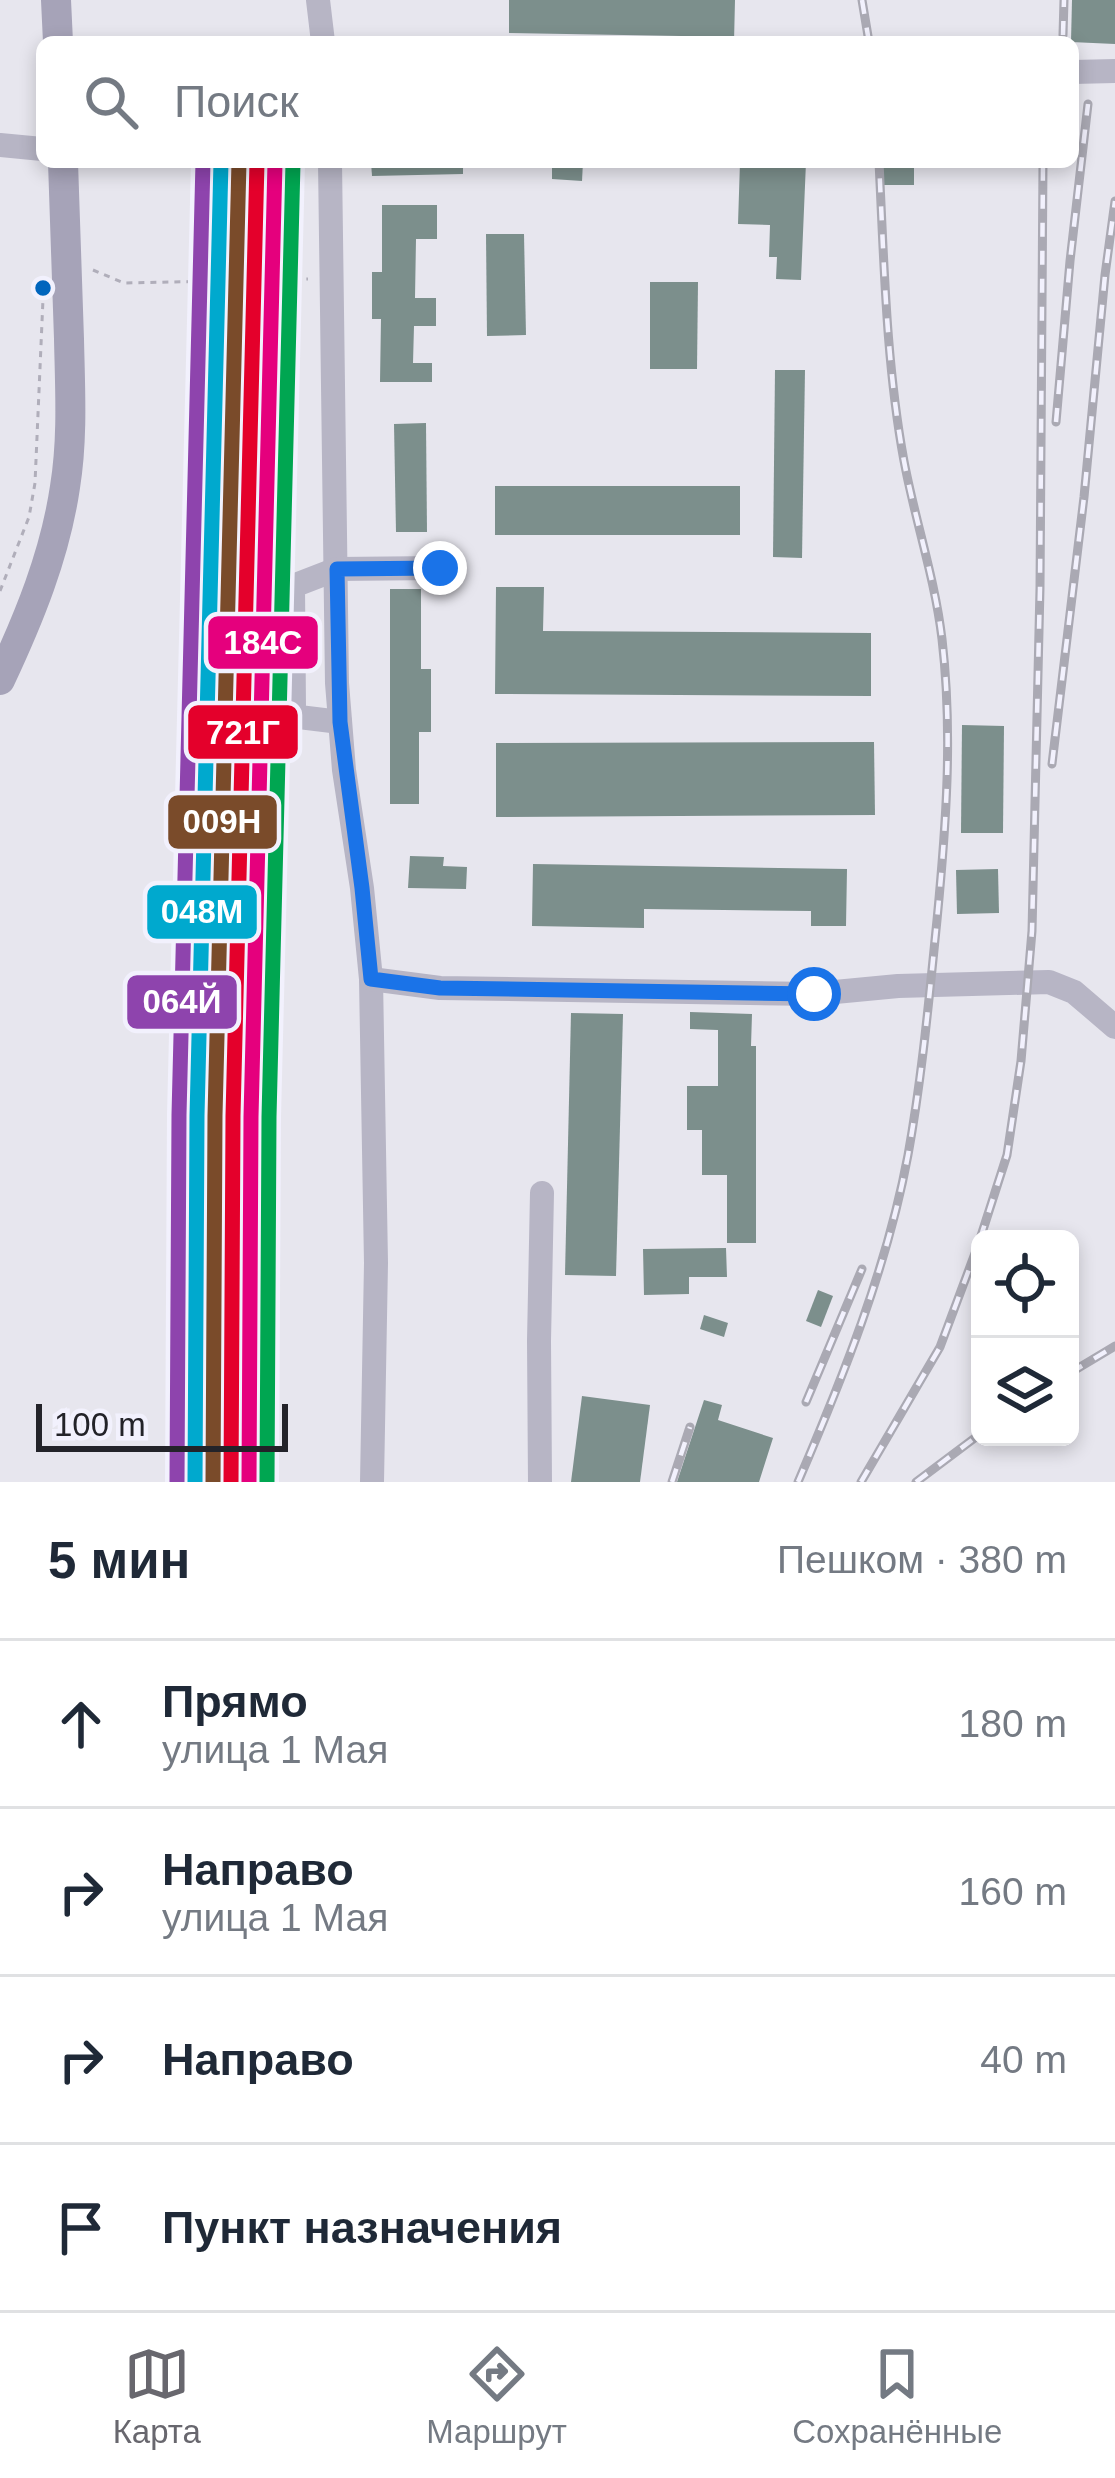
<!DOCTYPE html>
<html lang="ru">
<meta charset="utf-8">
<style>
:root{--surface:#fff;--page:#f2f2f3;--text:#1f2937;--muted:#747a83;--line:#e0e1e3;--accent:#68676e}
body{margin:0;font-family:Helvetica,sans-serif;background:var(--page);color:var(--text)}
.controls{position:absolute;right:36px;bottom:36px;display:grid;overflow:hidden;border-radius:18px;box-shadow:0 6px 18px #0003}
.controls button{width:108px;height:108px;display:grid;place-items:center;padding:0;border:0;border-bottom:3px solid var(--line);background:var(--surface);color:var(--text);font:60px sans-serif}
.scale{position:absolute;left:36px;bottom:30px;width:252px;box-sizing:border-box;padding-left:12px;border:6px solid #232329;border-top:0;font-size:33px;line-height:42px;white-space:nowrap;color:#232329;-webkit-text-stroke:9px #f2f1fd;paint-order:stroke}
.stop{position:absolute;width:36px;height:36px;margin:-27px;border:9px solid #1a73e8;border-radius:50%;background:#fff}
.stop.end{background:#1a73e8;border-color:#fff;box-shadow:0 3px 12px #0008}
.list{margin:0;padding:0;list-style:none}
h2{display:flex;justify-content:space-between;align-items:center;height:156px;margin:0;padding:0 48px;font-size:51px}
h2 small{font-size:39px;font-weight:400;color:var(--muted)}
.list li{display:grid;grid-template-columns:78px 1fr auto;gap:36px;align-items:center;box-sizing:border-box;height:168px;padding:0 48px;border-top:3px solid var(--line)}
.list b{display:block;font-size:45px;white-space:nowrap}
.list p{margin:0;font-size:39px;white-space:nowrap;color:var(--muted)}
.list em{font-size:39px;font-style:normal;color:var(--muted)}
.icon{flex:none;width:66px;height:66px;fill:none;stroke:currentColor;stroke-width:2;stroke-linecap:round;stroke-linejoin:round}
.map{position:relative;flex:none;width:1115px;height:1482px;overflow:hidden}
.search{position:absolute;background:var(--surface);box-shadow:0 6px 18px #0003;left:36px;right:36px;top:36px;height:132px;display:flex;align-items:center;gap:30px;box-sizing:border-box;padding:0 42px;border-radius:18px;color:var(--muted);font-size:45px}
.sheet{height:828px;background:var(--surface)}
nav{display:flex;justify-content:space-around;align-items:center;box-sizing:border-box;height:168px;border-top:3px solid var(--line);background:var(--surface);font-size:33px;color:var(--muted)}
nav a{display:grid;justify-items:center;gap:6px}
nav .on{color:var(--accent)}
.map>svg:first-child{display:block}
.building{fill:#7c8f8c}
.lines{fill:none;stroke-linecap:round;stroke-linejoin:round}
.path{stroke:#b0aeba;stroke-width:3;stroke-dasharray:6 6;stroke-linecap:butt}
.minor{stroke:#b7b5c5;stroke-width:24}
.major{stroke:#a6a3b8;stroke-width:30}
.rail-casing{stroke:#aaa9b3;stroke-width:9}
.rail{stroke:#f2f1fd;stroke-width:4.5;stroke-dasharray:14;stroke-linecap:butt}
.rail-1-casing{stroke:#f2f1fd;stroke-width:24}
.rail-2-casing{stroke:#f2f1fd;stroke-width:24}
.rail-3-casing{stroke:#f2f1fd;stroke-width:24}
.rail-4-casing{stroke:#f2f1fd;stroke-width:24}
.rail-5-casing{stroke:#f2f1fd;stroke-width:24}
.rail-6-casing{stroke:#f2f1fd;stroke-width:24}
.rail-1{stroke:#7a4b2a;stroke-width:15}
.rail-2{stroke:#e4002b;stroke-width:15}
.rail-3{stroke:#00a9ce;stroke-width:15}
.rail-4{stroke:#e5007d;stroke-width:15}
.rail-5{stroke:#8e44ad;stroke-width:15}
.rail-6{stroke:#00a651;stroke-width:15}
.route{stroke:#1a73e8;stroke-width:15}
.bus-dot{fill:#0065bd;stroke:#f2f1fd;stroke-width:4.5}
.line-badge{stroke:#f2f1fd;stroke-width:4.5}
.badge-label{font-size:33px;text-anchor:middle;font-weight:bold;fill:#fff}
</style>
<div class="map">
<svg width="1115" height="1482" viewBox="0 0 1115 1482">
<rect width="100%" height="100%" fill="#e7e6ee"/>
<g class="building">
<polygon points="509,0 735,0 734,42 681,42 681,36 509,33"/>
<polygon points="1072,0 1115,0 1115,44 1071,42"/>
<polygon points="371,162 463,162 463,174 372,176"/>
<polygon points="552,162 583,162 582,181 552,179"/>
<polygon points="740,162 806,162 801,280 776,279 777,257 769,257 770,225 738,224"/>
<rect x="881" y="162" width="33" height="23"/>
<polygon points="382,205 437,205 437,239 416,239 415,298 436,298 436,326 414,326 413,363 432,363 432,382 380,382 381,319 372,319 372,272 382,272"/>
<polygon points="486,234 524,234 526,335 487,336"/>
<polygon points="650,282 698,282 697,369 650,369"/>
<polygon points="775,370 805,370 802,558 773,557"/>
<polygon points="426,423 427,532 396,532 394,424"/>
<rect x="495" y="486" width="245" height="49"/>
<polygon points="496,587 544,587 543,631 871,633 871,696 495,694"/>
<polygon points="390,589 421,589 421,669 431,669 431,732 419,732 419,804 390,804"/>
<polygon points="962,725 1004,726 1003,833 961,833"/>
<polygon points="874,742 875,815 496,817 496,743"/>
<polygon points="410,856 444,857 443,866 467,867 466,889 408,888"/>
<polygon points="533,864 847,869 846,926 811,926 811,911 644,909 644,928 532,926"/>
<polygon points="998,869 999,913 957,914 956,870"/>
<polygon points="690,1012 752,1014 751,1046 756,1046 756,1243 727,1243 727,1175 702,1175 702,1130 687,1130 687,1086 718,1086 718,1030 690,1029"/>
<polygon points="571,1013 623,1014 616,1276 565,1275"/>
<polygon points="726,1248 727,1277 689,1277 689,1294 644,1295 643,1249"/>
<polygon points="818,1290 833,1296 821,1327 806,1321"/>
<polygon points="704,1315 728,1323 724,1337 700,1329"/>
<polygon points="582,1396 650,1405 640,1482 571,1482"/>
<polygon points="704,1400 722,1405 718,1420 773,1438 759,1482 677,1482"/>
</g>
<g class="lines">
<g class="path">
<polyline points="93,270 124,283 308,279"/>
<polyline points="269,279 269,162"/>
<polyline points="0,591 29,517 35,483 43,299"/>
</g>
<g class="minor">
<polyline points="318,0 323,42"/>
<polyline points="1073,72 1115,71"/>
<polyline points="0,145 42,149"/>
<polyline points="330,162 337,683 344,770 362,888 371,979 376,1263 372,1482"/>
<polyline points="340,722 299,717 294,709 293,586 337,569 439,568"/>
<polyline points="371,979 440,988 814,994 898,986 1049,982 1074,992 1115,1027"/>
<polyline points="540,1482 539,1341 542,1193"/>
</g>
<g class="major">
<polyline points="56,0 58,42"/>
<path d="M0,680C29,618 55,555 65,487C73,438 70,388 69,339C67,280 65,221 63,162"/>
</g>
<defs>
<g id="rail">
<polyline points="862,0 869,42"/>
<polyline points="1063,35 1064,0"/>
<polyline points="1056,422 1070,261 1088,104"/>
<polyline points="1052,764 1084,497 1105,275 1115,201"/>
<polyline points="980,1239 1007,1155 1021,1061 1032,931 1040,588 1043,162"/>
<polyline points="1070,1373 1115,1346"/>
<polyline points="806,1402 862,1269"/>
<polyline points="672,1482 690,1427"/>
<path d="M798,1482C843,1377 887,1268 908,1155C922,1077 929,999 937,920C946,826 953,734 942,639C935,579 915,520 904,461C886,363 884,261 879,162"/>
<polyline points="861,1482 940,1347 980,1240"/>
<polyline points="916,1482 980,1434"/>
</g>
</defs>
<use href="#rail" class="rail-casing"/>
<use href="#rail" class="rail"/>
<defs>
<polyline id="rail-1" points="213,1482 215,1116 239,162"/>
<polyline id="rail-2" points="231,1482 233,1116 257,162"/>
<polyline id="rail-3" points="195,1482 197,1116 221,162"/>
<polyline id="rail-4" points="249,1482 251,1117 275,163"/>
<polyline id="rail-5" points="177,1482 179,1115 203,162"/>
<polyline id="rail-6" points="267,1482 269,1117 293,163"/>
</defs>
<use href="#rail-1" class="rail-1-casing"/>
<use href="#rail-2" class="rail-2-casing"/>
<use href="#rail-3" class="rail-3-casing"/>
<use href="#rail-4" class="rail-4-casing"/>
<use href="#rail-5" class="rail-5-casing"/>
<use href="#rail-6" class="rail-6-casing"/>
<use href="#rail-1" class="rail-1"/>
<use href="#rail-2" class="rail-2"/>
<use href="#rail-3" class="rail-3"/>
<use href="#rail-4" class="rail-4"/>
<use href="#rail-5" class="rail-5"/>
<use href="#rail-6" class="rail-6"/>
</g>
<g class="lines">
<polyline class="route" points="440,568 337,569 340,722 362,888 371,979 440,988 814,994"/>
</g>
<circle class="bus-dot" cx="43" cy="288" r="10"/>
<g class="line-badge">
<rect x="206" y="614" width="114" height="57" rx="12" fill="#e5007d"/>
<rect x="186" y="703" width="114" height="58" rx="12" fill="#e4002b"/>
<rect x="166" y="793" width="113" height="58" rx="12" fill="#7a4b2a"/>
<rect x="145" y="883" width="114" height="58" rx="12" fill="#00a9ce"/>
<rect x="125" y="973" width="114" height="58" rx="12" fill="#8e44ad"/>
</g>
<g class="badge-label">
<text x="263" y="654">184С</text>
<text x="243" y="744">721Г</text>
<text x="222" y="833">009Н</text>
<text x="202" y="923">048М</text>
<text x="182" y="1013">064Й</text>
</g>
</svg>
<div class="controls">
<button><svg class="icon" aria-label="locate" viewBox="0 0 24 24"><circle cx="12" cy="12" r="6"/><path d="M12 2v4M12 18v4M2 12h4M18 12h4"/></svg></button>
<button><svg class="icon" aria-label="layers" viewBox="0 0 24 24"><path d="M12 4l9 5-9 5-9-5zM3 14l9 5 9-5"/></svg></button>
</div>
<div class="scale">100 m</div>
<div class="stop" style="left:814px;top:994px"></div>
<div class="stop end" style="left:440px;top:568px"></div>
<div class="search"><svg class="icon" aria-label="search" viewBox="0 0 24 24"><circle cx="10" cy="10" r="6"/><path d="M15 15l6 6"/></svg>Поиск</div>
</div>
<section class="sheet">
<h2>5 мин<small>Пешком · 380 m</small></h2>
<ul class="list">
<li><svg class="icon" aria-label="ahead" viewBox="0 0 24 24"><path d="M12 20V5M6 11l6-6 6 6"/></svg><div><b>Прямо</b><p>улица 1 Мая</p></div><em>180 m</em></li>
<li><svg class="icon" aria-label="right" viewBox="0 0 24 24"><path d="M7 20v-9h11M14 6l5 5-5 5"/></svg><div><b>Направо</b><p>улица 1 Мая</p></div><em>160 m</em></li>
<li><svg class="icon" aria-label="right" viewBox="0 0 24 24"><path d="M7 20v-9h11M14 6l5 5-5 5"/></svg><div><b>Направо</b></div><em>40 m</em></li>
<li><svg class="icon" aria-label="arrive" viewBox="0 0 24 24"><path d="M6 21V4h12l-3 4 3 4H6"/></svg><div><b>Пункт назначения</b></div></li>
</ul>
</section>
<nav>
<a class="on"><svg class="icon" aria-label="map" viewBox="0 0 24 24"><path d="M3 6l6-2 6 2 6-2v14l-6 2-6-2-6 2zM9 4v14M15 6v14"/></svg>Карта</a>
<a><svg class="icon" aria-label="directions" viewBox="0 0 24 24"><path d="M12 3l9 9-9 9-9-9zM9 14v-3h6M13 9l2 2-2 2"/></svg>Маршрут</a>
<a><svg class="icon" aria-label="saved" viewBox="0 0 24 24"><path d="M7 4h10v16l-5-4-5 4z"/></svg>Сохранённые</a>
</nav>
